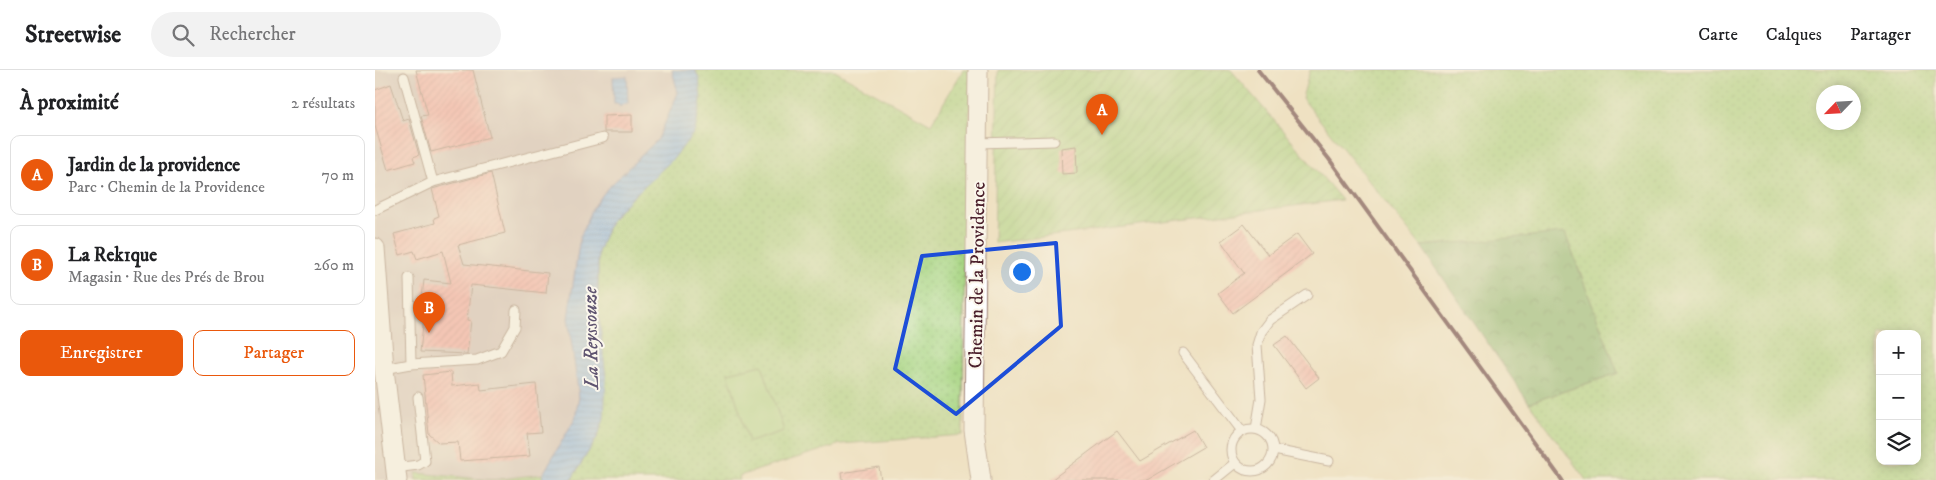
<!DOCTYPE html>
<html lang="fr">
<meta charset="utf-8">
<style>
:root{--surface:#fff;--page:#f2f2f2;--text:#202124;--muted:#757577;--line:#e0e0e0;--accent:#ea580c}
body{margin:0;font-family:"IM FELL DW Pica",serif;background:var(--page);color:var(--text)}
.controls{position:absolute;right:15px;bottom:15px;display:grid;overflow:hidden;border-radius:10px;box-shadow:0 2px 12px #0003}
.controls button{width:45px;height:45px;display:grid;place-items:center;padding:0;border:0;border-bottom:1px solid var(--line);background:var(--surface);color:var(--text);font:25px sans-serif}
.compass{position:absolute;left:1441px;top:15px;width:45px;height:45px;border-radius:50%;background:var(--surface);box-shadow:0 2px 12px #0003;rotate:245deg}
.you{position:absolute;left:646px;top:201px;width:18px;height:18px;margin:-12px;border:4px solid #fff;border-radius:50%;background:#1a73e8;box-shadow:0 0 0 8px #1a73e833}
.badge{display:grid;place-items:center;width:32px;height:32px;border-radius:50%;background:var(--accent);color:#fff;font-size:16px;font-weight:700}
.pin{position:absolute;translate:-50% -41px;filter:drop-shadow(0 1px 2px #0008)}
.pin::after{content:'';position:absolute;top:26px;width:18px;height:15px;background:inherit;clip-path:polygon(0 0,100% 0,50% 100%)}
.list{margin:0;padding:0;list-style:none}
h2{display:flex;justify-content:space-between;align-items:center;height:65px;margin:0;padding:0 20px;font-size:21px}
h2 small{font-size:16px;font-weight:400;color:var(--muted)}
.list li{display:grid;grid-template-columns:32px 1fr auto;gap:15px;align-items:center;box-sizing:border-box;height:80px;margin:0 10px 10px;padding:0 10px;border:1px solid var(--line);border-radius:10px}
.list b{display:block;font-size:19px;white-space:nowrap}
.list p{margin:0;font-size:16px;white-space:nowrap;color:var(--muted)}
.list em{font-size:16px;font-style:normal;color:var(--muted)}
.actions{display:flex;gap:10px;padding:15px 20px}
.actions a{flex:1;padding:11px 0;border:1px solid var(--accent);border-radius:10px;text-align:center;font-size:18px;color:var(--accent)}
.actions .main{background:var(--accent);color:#fff}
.icon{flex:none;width:28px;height:28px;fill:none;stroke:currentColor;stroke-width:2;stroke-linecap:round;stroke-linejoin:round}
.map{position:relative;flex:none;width:1561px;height:410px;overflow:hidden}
header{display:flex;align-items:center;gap:30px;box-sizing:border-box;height:70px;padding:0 25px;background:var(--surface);border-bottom:1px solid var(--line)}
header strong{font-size:24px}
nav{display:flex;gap:28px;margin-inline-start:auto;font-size:18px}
.search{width:350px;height:45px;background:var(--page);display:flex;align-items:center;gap:12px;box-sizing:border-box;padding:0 18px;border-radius:28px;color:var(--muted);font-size:19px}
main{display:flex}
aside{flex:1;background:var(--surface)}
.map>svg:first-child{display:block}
.industrial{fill:#d1bfbe}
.grass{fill:url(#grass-dots);stroke:#787a56;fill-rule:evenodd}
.forest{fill:url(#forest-crowns);stroke:#676a4d}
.park{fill:url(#park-tufts);stroke:#787a56}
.garden{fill:url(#garden-furrows);stroke:#787a56}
.pitch{fill:#a6d481;stroke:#787a56}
.water{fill:url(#water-rules);stroke:#686a8e}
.building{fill:url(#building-hatch)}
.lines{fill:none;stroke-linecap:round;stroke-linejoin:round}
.lane-casing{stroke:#9c8076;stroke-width:11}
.street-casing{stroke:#9c8076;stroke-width:21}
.lane{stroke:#fff;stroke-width:9}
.street{stroke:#fff;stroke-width:19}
.rail{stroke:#4a1f2b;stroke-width:4}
.marked{fill:none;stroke:#1d4ed8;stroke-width:4;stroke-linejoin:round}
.labels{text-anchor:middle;stroke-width:4;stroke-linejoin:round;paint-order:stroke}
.street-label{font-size:19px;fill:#4a1f2b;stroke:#fbf7ec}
.water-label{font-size:20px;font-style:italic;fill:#5f5470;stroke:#fbf7ec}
</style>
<header>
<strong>Streetwise</strong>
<div class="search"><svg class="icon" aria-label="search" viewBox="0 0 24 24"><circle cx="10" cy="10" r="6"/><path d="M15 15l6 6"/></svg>Rechercher</div>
<nav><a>Carte</a><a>Calques</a><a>Partager</a></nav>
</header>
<main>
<aside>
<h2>À proximité<small>2 résultats</small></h2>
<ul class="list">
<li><span class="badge">A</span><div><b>Jardin de la providence</b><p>Parc · Chemin de la Providence</p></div><em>70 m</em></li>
<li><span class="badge">B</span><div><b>La Rek1que</b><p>Magasin · Rue des Prés de Brou</p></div><em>260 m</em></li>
</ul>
<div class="actions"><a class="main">Enregistrer</a><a>Partager</a></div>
</aside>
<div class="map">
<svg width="1561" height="410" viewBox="0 0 1561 410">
<defs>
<pattern id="grass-dots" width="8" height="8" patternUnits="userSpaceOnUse" patternTransform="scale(1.25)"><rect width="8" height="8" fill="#a6d481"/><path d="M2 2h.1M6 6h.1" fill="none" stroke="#90b670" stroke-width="1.8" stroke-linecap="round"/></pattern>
<pattern id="forest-crowns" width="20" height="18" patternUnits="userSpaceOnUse" patternTransform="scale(1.25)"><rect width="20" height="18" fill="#84b66f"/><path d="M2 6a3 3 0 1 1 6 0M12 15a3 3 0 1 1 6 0" fill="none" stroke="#6e935b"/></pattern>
<pattern id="park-tufts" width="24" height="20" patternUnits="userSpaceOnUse" patternTransform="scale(1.25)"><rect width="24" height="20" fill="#a6d481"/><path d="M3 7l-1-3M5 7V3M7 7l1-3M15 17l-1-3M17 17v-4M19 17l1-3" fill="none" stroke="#90b670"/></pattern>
<pattern id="garden-furrows" width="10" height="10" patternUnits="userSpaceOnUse" patternTransform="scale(1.25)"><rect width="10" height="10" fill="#a6d481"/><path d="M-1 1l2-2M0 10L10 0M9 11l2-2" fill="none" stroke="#90b670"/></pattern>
<pattern id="water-rules" width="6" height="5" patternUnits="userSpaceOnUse" patternTransform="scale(1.25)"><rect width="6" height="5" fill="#86b6f1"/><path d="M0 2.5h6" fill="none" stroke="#7093c3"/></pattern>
<pattern id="building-hatch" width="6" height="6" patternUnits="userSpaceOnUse" patternTransform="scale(1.25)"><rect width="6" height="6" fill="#fba5a4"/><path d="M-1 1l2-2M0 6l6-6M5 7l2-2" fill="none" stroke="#cd8686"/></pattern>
</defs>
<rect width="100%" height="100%" fill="#fbf7ec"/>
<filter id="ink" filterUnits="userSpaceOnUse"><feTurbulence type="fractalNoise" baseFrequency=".02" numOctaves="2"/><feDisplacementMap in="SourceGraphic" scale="10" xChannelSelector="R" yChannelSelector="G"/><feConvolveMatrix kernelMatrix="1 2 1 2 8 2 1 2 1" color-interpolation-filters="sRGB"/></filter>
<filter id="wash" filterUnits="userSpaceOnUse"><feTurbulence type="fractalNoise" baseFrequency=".0096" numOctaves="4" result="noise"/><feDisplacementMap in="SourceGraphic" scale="20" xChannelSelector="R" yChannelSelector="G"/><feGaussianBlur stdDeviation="1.12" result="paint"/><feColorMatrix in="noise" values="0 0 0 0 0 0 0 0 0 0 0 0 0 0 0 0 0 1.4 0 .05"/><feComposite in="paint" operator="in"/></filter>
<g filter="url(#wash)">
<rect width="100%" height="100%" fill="#efe1c2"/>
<polygon class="industrial" points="0,0 297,0 303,23 283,69 231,120 193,248 204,327 200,348 168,404 117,410 41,403 41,410 0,410"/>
<g class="grass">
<polygon points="320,0 458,0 556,54 588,0 596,0 589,235 588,365 466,374 364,406 365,410 196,410 223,366 223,182 235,151 249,135 324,8"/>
<path d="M935,0H1561V410H1211L1154,333L1243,303L1190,164L1046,176L927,28ZM1448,22H1478V52H1448ZM1505,264H1542V391H1505Z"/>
</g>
<polygon class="forest" points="1190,163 1243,303 1154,333 1046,176"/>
<polygon class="park" points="41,403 117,410 168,404 167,410 41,410"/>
<polygon class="garden" points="623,0 856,0 967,130 619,173"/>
<polygon class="pitch" points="387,295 409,361 374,372 353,303"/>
<g class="water">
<polygon points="297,0 320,0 324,8 326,30 320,61 299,88 249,135 235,151 223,182 223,237 231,308 229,348 223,366 196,410 167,410 168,404 200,348 204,327 193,248 205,167 218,138 231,120 283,69 303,23"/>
<polygon points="252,6 253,34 248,34 245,37 243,34 239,34 238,7"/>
</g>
<g id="blocks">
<g class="building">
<polygon points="41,0 98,0 115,67 56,82 46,46 53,45"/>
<polygon points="16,14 28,51 34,49 44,85 38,87 40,92 13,100 0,56 0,20"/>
<polygon points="257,45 257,62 229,62 229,46"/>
<polygon points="701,76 702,103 687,104 686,78"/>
<polygon points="116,103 130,163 83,175 89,194 173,203 171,223 96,215 92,250 96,251 92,284 45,282 49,246 45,245 49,210 76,213 68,181 42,189 39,181 25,185 19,164 60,153 59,148 64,146 57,119"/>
<polygon points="869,154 893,185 922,164 937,184 858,243 843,223 869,203 846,171"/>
<polygon points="912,266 944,308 931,318 899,275"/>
<polygon points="76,302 77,316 105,313 106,320 161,314 166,362 152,363 155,386 85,391 83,372 64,373 54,364 48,305"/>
<polygon points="818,360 828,377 772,410 676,410 742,361 765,391"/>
<polygon points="504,397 506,410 467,410 466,403"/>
</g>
</g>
</g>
<g filter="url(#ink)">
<use href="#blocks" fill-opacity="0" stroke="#9c8076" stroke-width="1"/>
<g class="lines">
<defs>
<g id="lane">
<polyline points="602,73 679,71"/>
<polyline points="58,112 228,68"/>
<polyline points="0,140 58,112 29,7"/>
<polyline points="808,283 867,361"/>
<polyline points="36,294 102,290 126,281 140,257 141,240"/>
<polyline points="9,299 36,294 34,208"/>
<circle cx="877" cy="380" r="21"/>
<polyline points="881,359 886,329 882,275 886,262 895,250 932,225"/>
<polyline points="899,380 954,391"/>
<polyline points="20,398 43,395 50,391 43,327"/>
<polyline points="839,410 860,393"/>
</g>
<g id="street">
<polyline points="603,0 599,360 606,410"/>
<polyline points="0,178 9,299 22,410"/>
</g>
</defs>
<use href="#lane" class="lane-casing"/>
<use href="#street" class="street-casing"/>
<use href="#lane" class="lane"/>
<use href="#street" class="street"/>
<polyline class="rail" points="883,0 954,89 1187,410"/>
</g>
</g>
<path d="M0 0H1561V410H0ZM681,173L686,256L581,344L520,299L547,186Z" fill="#efe1c2" fill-opacity=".55" fill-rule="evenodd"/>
<path class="marked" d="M681,173L686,256L581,344L520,299L547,186Z"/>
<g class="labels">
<g class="street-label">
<text transform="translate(601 205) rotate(-89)" y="7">Chemin de la Providence</text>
</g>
<g class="water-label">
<text transform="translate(215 268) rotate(-91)" y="7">La Reyssouze</text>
</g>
</g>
</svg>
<div class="controls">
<button>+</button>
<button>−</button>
<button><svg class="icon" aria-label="layers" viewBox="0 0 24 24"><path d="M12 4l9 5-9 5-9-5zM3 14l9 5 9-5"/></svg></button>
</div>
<svg class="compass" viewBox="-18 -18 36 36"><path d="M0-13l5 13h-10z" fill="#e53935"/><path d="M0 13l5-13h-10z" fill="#757577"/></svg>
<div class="you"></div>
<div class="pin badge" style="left:727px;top:65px">A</div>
<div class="pin badge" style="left:54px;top:263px">B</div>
</div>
</main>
